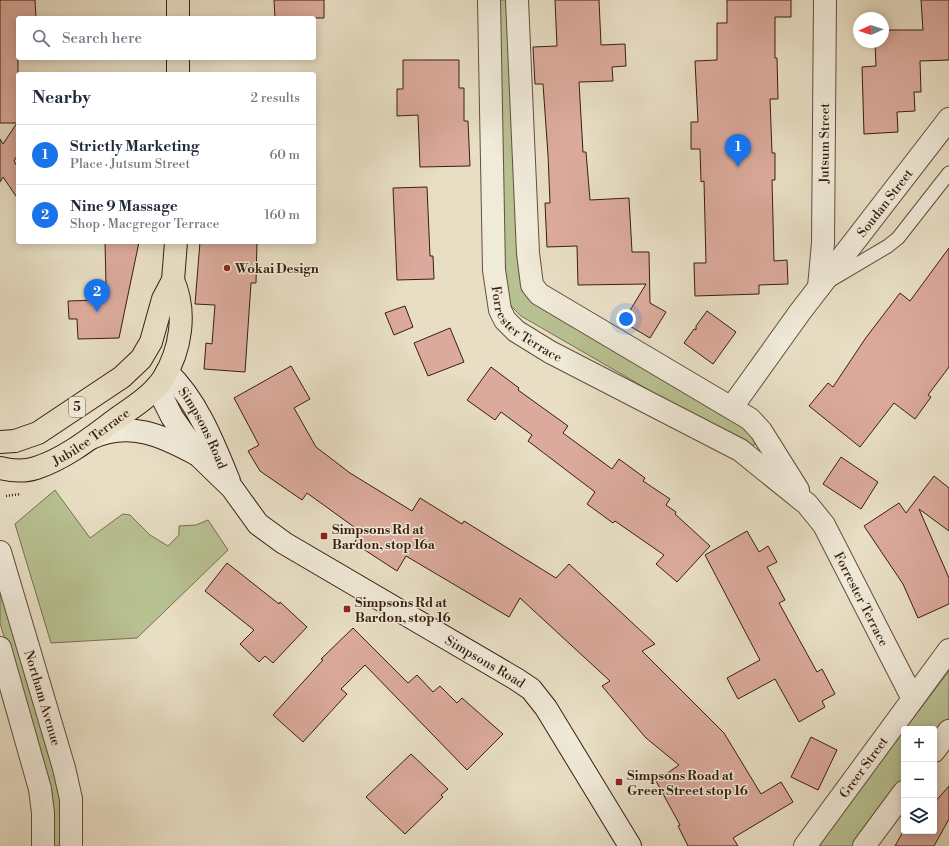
<!DOCTYPE html>
<meta charset="utf-8">
<style>
:root{--surface:#fff;--page:#f2f2f3;--text:#1f2937;--muted:#747a83;--line:#e0e1e3;--accent:#1a73e8}
body{margin:0;font-family:"Libre Bodoni",serif;background:var(--page);color:var(--text)}
.controls{position:absolute;right:12px;bottom:12px;display:grid;overflow:hidden;border-radius:4px;box-shadow:0 2px 10px #0003}
.controls button{width:36px;height:36px;display:grid;place-items:center;padding:0;border:0;border-bottom:1px solid var(--line);background:var(--surface);color:var(--text);font:20px sans-serif}
.compass{position:absolute;left:853px;top:12px;width:36px;height:36px;border-radius:50%;background:var(--surface);box-shadow:0 2px 10px #0003;rotate:267deg}
.you{position:absolute;left:626px;top:319px;width:14px;height:14px;margin:-10px;border:3px solid #fff;border-radius:50%;background:#1a73e8;box-shadow:0 0 0 6px #1a73e833}
.badge{display:grid;place-items:center;width:26px;height:26px;border-radius:50%;background:var(--accent);color:#fff;font-size:13px;font-weight:700}
.pin{position:absolute;translate:-50% -33px;filter:drop-shadow(0 1px 2px #0008)}
.pin::after{content:'';position:absolute;top:21px;width:14px;height:12px;background:inherit;clip-path:polygon(0 0,100% 0,50% 100%)}
.list{margin:0;padding:0;list-style:none}
h2{display:flex;justify-content:space-between;align-items:center;height:52px;margin:0;padding:0 16px;font-size:17px}
h2 small{font-size:13px;font-weight:400;color:var(--muted)}
.list li{display:grid;grid-template-columns:26px 1fr auto;gap:12px;align-items:center;box-sizing:border-box;height:60px;padding:0 16px;border-top:1px solid var(--line)}
.list b{display:block;font-size:15px;white-space:nowrap}
.list p{margin:0;font-size:13px;white-space:nowrap;color:var(--muted)}
.list em{font-size:13px;font-style:normal;color:var(--muted)}
.icon{flex:none;width:22px;height:22px;fill:none;stroke:currentColor;stroke-width:2;stroke-linecap:round;stroke-linejoin:round}
.map{position:relative;flex:none;width:949px;height:846px;overflow:hidden}
.search{position:absolute;background:var(--surface);box-shadow:0 2px 10px #0003;left:16px;top:16px;width:300px;height:44px;display:flex;align-items:center;gap:10px;box-sizing:border-box;padding:0 14px;border-radius:4px;color:var(--muted);font-size:15px}
.panel{position:absolute;background:var(--surface);box-shadow:0 2px 10px #0003;left:16px;top:72px;width:300px;height:172px;border-radius:4px}
.map>svg:first-child{display:block}
.green{fill:#b8c192;stroke:#787050}
.building{fill:#dbaa9c;stroke:#391e0d}
.lines{fill:none;stroke-linecap:round;stroke-linejoin:round}
.service-casing{stroke:#654e3b;stroke-width:15}
.minor-casing{stroke:#654e3b;stroke-width:24}
.secondary-casing{stroke:#391e0d;stroke-width:24}
.trunk-casing{stroke:#391e0d;stroke-width:24}
.path{stroke:#391e0d;stroke-width:2.5;stroke-dasharray:1 2;stroke-linecap:butt}
.service{stroke:#f0ead9;stroke-width:13}
.minor{stroke:#f0ead9;stroke-width:22}
.secondary{stroke:#f0ead9;stroke-width:22}
.trunk{stroke:#e8dec4;stroke-width:22}
.poi-dot{fill:#8f2418;stroke:#f0ead9;stroke-width:1.5}
.labels{text-anchor:middle;stroke-width:3;stroke-linejoin:round;paint-order:stroke}
.shield{fill:#f0ead9;stroke:#705b4a;stroke-width:1}
.shield-label{font-size:12px;font-weight:bold;fill:#391e0d}
.street-label{font-size:13px;fill:#391e0d;stroke:#f0ead9}
.poi-label{font-size:13px;font-weight:bold;fill:#391e0d;stroke:#f0ead9;text-anchor:start}
</style>
<div class="map">
<svg width="949" height="846" viewBox="0 0 949 846">
<rect width="100%" height="100%" fill="#e8dec4"/>
<filter id="stains"><feTurbulence type="fractalNoise" baseFrequency=".005" numOctaves="4"/><feColorMatrix values="0 0 0 0 .2 0 0 0 0 .09 0 0 0 0 .02 0 0 0 .5 -.17"/></filter>
<radialGradient id="worn" r=".72"><stop offset=".6" stop-color="#630" stop-opacity="0"/><stop offset="1" stop-color="#630" stop-opacity=".3"/></radialGradient>
<g class="green">
<polygon points="497,0 515,0 523,291 532,302 749,431 756,444 750,446 744,445 521,316 511,306 503,282"/>
<polygon points="55,490 90,538 120,516 123,514 130,515 150,535 168,546 179,535 179,526 196,525 208,520 228,550 137,638 51,643 15,524"/>
<polygon points="0,581 60,785 63,846 51,846 45,774 0,623"/>
<polygon points="949,671 949,718 934,738 934,729 905,729"/>
<polygon points="904,730 904,778 854,846 816,846"/>
</g>
<g class="building">
<polygon points="0,0 35,0 36,18 18,18 18,154 14,161 18,168 18,199 3,177 0,182 0,139 3,144 17,123 0,123"/>
<polygon points="274,0 324,0 324,18 275,18"/>
<polygon points="555,0 599,0 601,45 625,44 626,66 612,67 613,81 579,82 583,152 586,152 590,200 629,198 632,252 649,252 650,303 666,312 650,338 623,322 646,284 578,285 577,246 547,247 545,203 550,203 548,155 543,84 535,84 533,47 557,46"/>
<polygon points="727,0 791,0 791,17 775,17 775,58 777,58 778,99 770,99 772,153 775,153 775,180 772,180 774,261 787,260 788,284 759,285 759,294 695,296 694,263 706,263 704,181 701,182 700,149 691,149 691,122 698,122 695,61 717,60 717,23 727,23"/>
<polygon points="921,0 949,0 949,60 920,61 921,92 914,92 915,111 897,112 898,132 864,134 862,67 876,66 875,42 883,42 883,30 923,30"/>
<polygon points="403,60 459,60 459,88 464,88 464,121 468,121 470,166 420,167 418,115 397,116 397,89 403,89"/>
<polygon points="427,187 430,256 433,256 434,279 397,280 393,188"/>
<polygon points="105,242 139,242 119,338 78,339 77,319 69,319 68,301 99,300 101,285 106,285"/>
<polygon points="200,242 257,242 256,283 251,283 245,372 204,369 206,343 212,344 215,305 195,304"/>
<polygon points="949,248 949,367 928,395 931,397 915,419 894,403 860,447 809,406 828,383 833,387 865,339 900,293 910,301"/>
<polygon points="405,306 413,327 394,335 385,313"/>
<polygon points="707,311 736,332 713,364 684,343 694,329 696,330 696,326"/>
<polygon points="450,328 464,362 428,376 414,343"/>
<polygon points="291,366 310,399 294,408 316,447 350,473 412,511 420,498 462,524 464,521 556,578 569,564 655,644 642,651 724,733 761,794 781,782 793,802 733,838 738,846 688,846 678,826 680,825 656,781 679,765 646,738 602,686 610,681 520,598 509,617 406,556 397,571 354,543 361,532 307,493 302,500 260,471 248,451 259,445 234,398"/>
<polygon points="491,367 519,388 518,390 568,426 563,433 612,469 619,459 645,478 643,481 670,499 666,505 676,512 675,514 710,546 677,582 656,564 664,555 615,521 613,523 587,504 595,492 528,441 532,435 501,412 495,420 467,400"/>
<polygon points="841,457 878,482 861,509 823,484"/>
<polygon points="934,476 949,488 949,531 919,509 949,578 949,604 918,618 903,584 864,526 899,503 906,513"/>
<polygon points="747,531 759,552 768,546 777,562 767,567 785,600 779,603 817,672 822,669 835,694 822,701 825,707 799,722 775,679 738,699 727,678 760,660 705,555"/>
<polygon points="227,563 279,604 280,602 307,627 273,663 265,656 259,662 240,644 254,630 205,591"/>
<polygon points="353,628 408,683 417,675 433,692 440,686 457,703 462,698 503,734 467,770 365,665 341,689 347,694 303,742 273,715 323,660 321,659"/>
<polygon points="811,737 837,750 818,790 791,777"/>
<polygon points="411,754 448,789 441,795 443,797 405,834 366,797"/>
<polygon points="949,786 949,819 934,846 895,846 904,830 934,831 934,803"/>
</g>
<g class="lines">
<defs>
<polyline id="service" points="829,281 888,246 898,238 949,173"/>
<g id="minor">
<path id="s1" d="M489,0L494,270L500,310L505,320L516,331L550,352L740,450L807,504L824,525L912,697"/>
<polyline points="517,0 528,253 532,285 539,294 750,419 761,431 798,490"/>
<path id="s2" d="M819,287L823,243L825,0"/>
<path id="s3" d="M732,407L800,312L949,119"/>
<path id="s4" d="M0,552L64,768L71,799V846"/>
<polyline points="0,648 40,789 43,813 43,846"/>
<polyline points="934,751 949,731"/>
<path id="s5" d="M805,846L949,650"/>
<polyline points="864,846 904,792"/>
</g>
<g id="secondary">
<path id="s6" d="M167,372C197,400 214,444 229,481"/>
<path id="s7" d="M157,387L172,417L200,457L232,488L258,524L284,543L516,679L531,689L546,708L630,846"/>
<path d="M91,438C129,420 163,436 196,454"/>
</g>
<g id="trunk">
<polyline points="178,0 178,18"/>
<polyline points="178,58 178,74"/>
<polyline points="0,442 15,441 38,433 122,377 141,359 151,342 163,299 173,280 176,242"/>
<path id="s8" d="M0,468C12,471 24,472 36,468C67,458 93,436 119,417C135,406 152,395 163,379C181,350 187,312 173,280"/>
</g>
</defs>
<use href="#service" class="service-casing"/>
<use href="#minor" class="minor-casing"/>
<use href="#secondary" class="secondary-casing"/>
<use href="#trunk" class="trunk-casing"/>
<polyline class="path" points="6,496 21,494"/>
<use href="#service" class="service"/>
<use href="#minor" class="minor"/>
<use href="#secondary" class="secondary"/>
<use href="#trunk" class="trunk"/>
</g>
<g class="poi-dot">
<circle cx="227" cy="268" r="4"/>
<rect x="320" y="532" width="8" height="8" rx="2"/>
<rect x="343" y="605" width="8" height="8" rx="2"/>
<rect x="615" y="778" width="8" height="8" rx="2"/>
</g>
<g class="labels">
<rect class="shield" x="69" y="397" width="16" height="20" rx="3"/>
<g class="shield-label">
<text x="77" y="411">5</text>
</g>
<g class="street-label">
<text dy="5" stroke="none"><textPath href="#s2" startOffset="144">Jutsum Street</textPath></text>
<text dy="5" stroke="none"><textPath href="#s3" startOffset="255">Soudan Street</textPath></text>
<text dy="5" stroke="none"><textPath href="#s1" startOffset="338">Forrester Terrace</textPath></text>
<text dy="5" stroke="none"><textPath href="#s6" startOffset="67">Simpsons Road</textPath></text>
<text dy="5" stroke="none"><textPath href="#s8" startOffset="100">Jubilee Terrace</textPath></text>
<text dy="5" stroke="none"><textPath href="#s1" startOffset="787">Forrester Terrace</textPath></text>
<text dy="5" stroke="none"><textPath href="#s7" startOffset="437">Simpsons Road</textPath></text>
<text dy="5" stroke="none"><textPath href="#s4" startOffset="152">Northam Avenue</textPath></text>
<text dy="5" stroke="none"><textPath href="#s5" startOffset="98">Greer Street</textPath></text>
</g>
<g class="poi-label">
<text x="235" y="273">Wokai Design</text>
<text x="332" y="534">Simpsons Rd at<tspan x="332" dy="15">Bardon, stop 16a</tspan></text>
<text x="355" y="607">Simpsons Rd at<tspan x="355" dy="15">Bardon, stop 16</tspan></text>
<text x="627" y="780">Simpsons Road at<tspan x="627" dy="15">Greer Street stop 16</tspan></text>
</g>
</g>
<rect width="100%" height="100%" filter="url(#stains)"/>
<rect width="100%" height="100%" fill="url(#worn)"/>
</svg>
<div class="controls">
<button>+</button>
<button>−</button>
<button><svg class="icon" aria-label="layers" viewBox="0 0 24 24"><path d="M12 4l9 5-9 5-9-5zM3 14l9 5 9-5"/></svg></button>
</div>
<svg class="compass" viewBox="-18 -18 36 36"><path d="M0-13l5 13h-10z" fill="#e53935"/><path d="M0 13l5-13h-10z" fill="#747a83"/></svg>
<div class="you"></div>
<div class="pin badge" style="left:738px;top:167px">1</div>
<div class="pin badge" style="left:97px;top:312px">2</div>
<div class="search"><svg class="icon" aria-label="search" viewBox="0 0 24 24"><circle cx="10" cy="10" r="6"/><path d="M15 15l6 6"/></svg>Search here</div>
<section class="panel">
<h2>Nearby<small>2 results</small></h2>
<ul class="list">
<li><span class="badge">1</span><div><b>Strictly Marketing</b><p>Place · Jutsum Street</p></div><em>60 m</em></li>
<li><span class="badge">2</span><div><b>Nine 9 Massage</b><p>Shop · Macgregor Terrace</p></div><em>160 m</em></li>
</ul>
</section>
</div>
